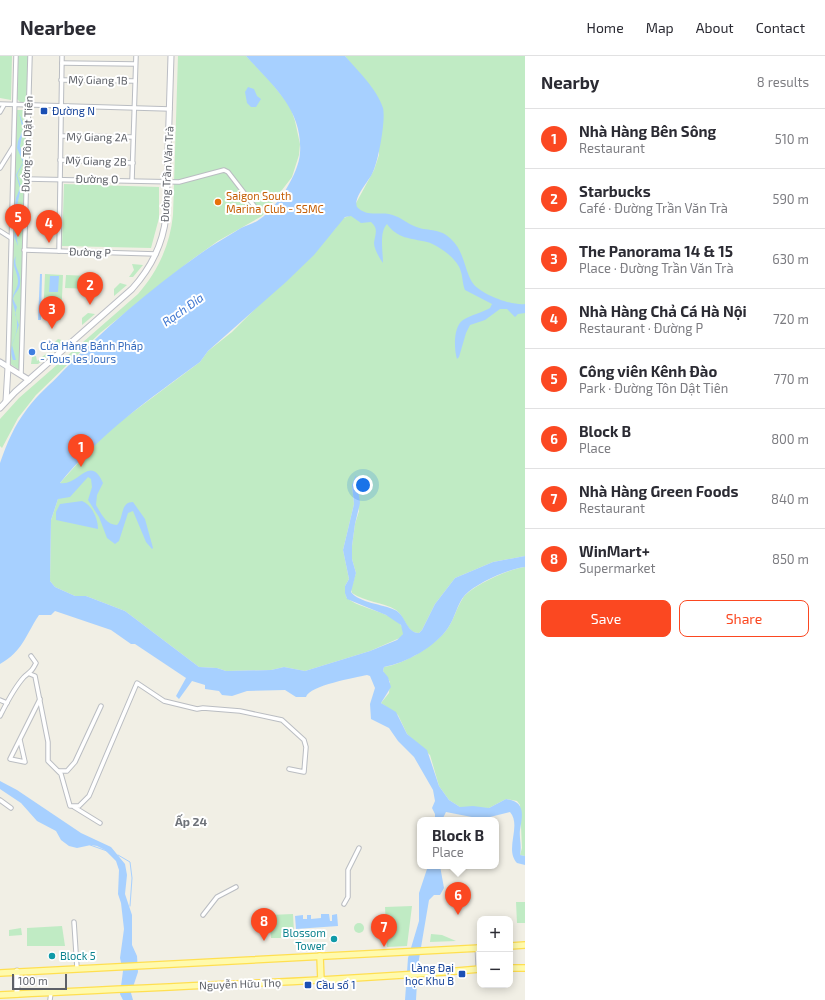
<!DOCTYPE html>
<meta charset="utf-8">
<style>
:root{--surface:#fff;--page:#f7f7f7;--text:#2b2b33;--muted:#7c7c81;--line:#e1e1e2;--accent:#fb4821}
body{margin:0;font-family:"Exo 2",sans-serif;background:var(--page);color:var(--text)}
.controls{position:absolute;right:12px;bottom:12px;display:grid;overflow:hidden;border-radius:8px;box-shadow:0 2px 10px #0003}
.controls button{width:36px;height:36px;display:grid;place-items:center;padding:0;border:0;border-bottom:1px solid var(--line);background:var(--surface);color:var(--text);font:20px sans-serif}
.scale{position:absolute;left:12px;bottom:10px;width:55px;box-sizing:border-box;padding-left:4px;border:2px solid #5d6067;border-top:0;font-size:11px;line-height:14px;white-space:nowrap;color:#5d6067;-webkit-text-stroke:3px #fff;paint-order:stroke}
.you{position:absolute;left:363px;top:429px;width:14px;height:14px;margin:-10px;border:3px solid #fff;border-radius:50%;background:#1a73e8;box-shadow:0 0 0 6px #1a73e833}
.badge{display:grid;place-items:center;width:26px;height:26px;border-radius:50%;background:var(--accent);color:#fff;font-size:13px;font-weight:700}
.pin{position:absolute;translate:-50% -33px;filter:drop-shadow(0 1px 2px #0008)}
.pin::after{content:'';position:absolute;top:21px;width:14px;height:12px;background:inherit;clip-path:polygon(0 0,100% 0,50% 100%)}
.popup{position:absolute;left:417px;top:761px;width:82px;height:52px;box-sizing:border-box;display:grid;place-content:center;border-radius:8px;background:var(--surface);filter:drop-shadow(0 1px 3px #0005);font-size:13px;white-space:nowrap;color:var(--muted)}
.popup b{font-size:15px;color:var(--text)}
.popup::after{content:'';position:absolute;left:50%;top:100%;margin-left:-8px;border:8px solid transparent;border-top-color:var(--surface)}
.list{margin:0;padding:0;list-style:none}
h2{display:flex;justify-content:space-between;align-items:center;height:52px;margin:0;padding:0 16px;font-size:17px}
h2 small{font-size:13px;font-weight:400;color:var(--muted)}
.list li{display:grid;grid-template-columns:26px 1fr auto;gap:12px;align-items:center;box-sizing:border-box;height:60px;padding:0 16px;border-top:1px solid var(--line)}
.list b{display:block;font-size:15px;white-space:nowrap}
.list p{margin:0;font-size:13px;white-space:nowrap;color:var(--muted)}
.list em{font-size:13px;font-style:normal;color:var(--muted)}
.actions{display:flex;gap:8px;padding:12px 16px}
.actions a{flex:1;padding:9px 0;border:1px solid var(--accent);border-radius:8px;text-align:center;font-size:14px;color:var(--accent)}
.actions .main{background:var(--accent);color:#fff}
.map{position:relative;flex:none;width:525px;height:944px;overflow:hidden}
header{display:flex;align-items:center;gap:24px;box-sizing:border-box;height:56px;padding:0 20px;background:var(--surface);border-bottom:1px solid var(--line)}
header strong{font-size:19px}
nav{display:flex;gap:22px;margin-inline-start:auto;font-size:14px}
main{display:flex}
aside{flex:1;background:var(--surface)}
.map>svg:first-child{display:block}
.green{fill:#c0ebc4}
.water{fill:#a7d0ff}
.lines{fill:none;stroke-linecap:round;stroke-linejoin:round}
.stream{stroke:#a7d0ff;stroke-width:1}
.street-casing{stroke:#babdc2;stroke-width:5.5}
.secondary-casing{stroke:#bbbdc4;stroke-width:7}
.primary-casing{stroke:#ffdf50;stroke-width:8}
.street{stroke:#fff;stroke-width:3.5}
.secondary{stroke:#fff;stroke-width:5}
.primary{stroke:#fffaac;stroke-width:5.5}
.transit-dot{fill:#1a4fb4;stroke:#fff;stroke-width:1.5}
.food-dot{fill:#e8710a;stroke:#fff;stroke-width:1.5}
.shop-dot{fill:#3f7fe0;stroke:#fff;stroke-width:1.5}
.culture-dot{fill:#0f9aa8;stroke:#fff;stroke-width:1.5}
.labels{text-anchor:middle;stroke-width:4;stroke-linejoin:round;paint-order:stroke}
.street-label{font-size:11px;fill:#5d6067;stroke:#fff}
.transit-label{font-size:11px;fill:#164399;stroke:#fff;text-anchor:start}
.food-label{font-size:11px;fill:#c56008;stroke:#fff;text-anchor:start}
.shop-label{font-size:11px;fill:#366cbe;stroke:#fff;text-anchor:start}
.culture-label{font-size:11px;fill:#0d838f;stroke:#fff;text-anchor:end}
.water-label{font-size:12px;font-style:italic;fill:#3c75d0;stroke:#fff}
.neighbourhood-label{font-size:12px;font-weight:bold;fill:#6e7279;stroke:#fff}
</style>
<header>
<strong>Nearbee</strong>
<nav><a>Home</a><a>Map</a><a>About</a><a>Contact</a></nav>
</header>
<main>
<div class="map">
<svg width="525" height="944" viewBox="0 0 525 944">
<rect width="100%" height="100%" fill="#f1efe5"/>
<g class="green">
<polygon points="0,0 12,0 11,44 0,42"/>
<polygon points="18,0 29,0 27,44 26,46 20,46 17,43"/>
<path d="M178,0H246L270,25L290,50L295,65L300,88L299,99L292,121L262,160L218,185L190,205L100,277L36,339L18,362L2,392L0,390V363L19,342L138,238C158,215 170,189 173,159Z"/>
<path d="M345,0H525V500L493,506L455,522L435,548L422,574L419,577C406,577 405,560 396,554C383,546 365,546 352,537L351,533L356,517L352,503V490L355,468L359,455L352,429L354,448L343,494L349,523L345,530L346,541C358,554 398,555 404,575L402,581L370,595L305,615L284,611L271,614L226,615L217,612L199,611L125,555L86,540H75L55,531L50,525L51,464L58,443L60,427L95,388L113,371L200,306L208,295L232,276L335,173L341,163L349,160L374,114L379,99L378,42Z"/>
<polygon points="17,54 24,54 26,55 20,312 18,313 9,307"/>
<polygon points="64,128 159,131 159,162 151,192 62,190"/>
<polygon points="132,208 143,209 133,221 129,221 134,214"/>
<polygon points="45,218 63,219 61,264 43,263"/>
<polygon points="66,219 91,220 91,233 65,232"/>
<polygon points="120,227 127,229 114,240 114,233"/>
<polygon points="88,257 95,258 82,269 82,262"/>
<polygon points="58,283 65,285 52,296 52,289"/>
<polygon points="47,297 47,301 38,308 31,308 32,301 36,300 37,305"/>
<path d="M525,511V800L520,799L522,792L520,749L517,745L506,743L489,752L460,751L449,744L439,730L430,699L407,678L398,659L381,647L389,637L390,626L383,615L384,611C405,608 436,589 448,572C454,563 457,551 463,542C471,530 511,512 525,511Z"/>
<polygon points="516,846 525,846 525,867 517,867"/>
<polygon points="412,850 407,890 387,891 385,851"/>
<polygon points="293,858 294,876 281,877 281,882 271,882 269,859"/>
<circle cx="359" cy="872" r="5"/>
<polygon points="62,870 65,890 27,890 27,872"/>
<polygon points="21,872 22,879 9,880 9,874"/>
<polygon points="431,878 442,879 456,885 430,886"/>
</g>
<g class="water">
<path d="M246,0H345C358,15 377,33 383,52C386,64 378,108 372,118C368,126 353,142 357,151C367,161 377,156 389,158C399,160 405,166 414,170C427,176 439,171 451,183C464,195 464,212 472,226C479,238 512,250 525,248V257L518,258L515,261L507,253H500L485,264L470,269L466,277L459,301L457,303C454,293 453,271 463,264C471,259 481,257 490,252L492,248L465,234C462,227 463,220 460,213C456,202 438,189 427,186C410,182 398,183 387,168C379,176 383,196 383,207C380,203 374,193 374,187C375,178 379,173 371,166L361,167L351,160L345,161L314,199L286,226L208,295L200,306C148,344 101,377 60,427C78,431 90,397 103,427L97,439L96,449C101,457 106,469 117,469C124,462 120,446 133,446L145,463L153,492L152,493L146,486L133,455L128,457L119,485L115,488L107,482L99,461L88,444L92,431L91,423L88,421L70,441L58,443L51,464L50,525L55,531L75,540H86L125,555L199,611L217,612L226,615L271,614L284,611L305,615L370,595L397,584L403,578L401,569L386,559L347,543L345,537V530L349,523L343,494L354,448L352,429L356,419L360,447L355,468L352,490V503L356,517L351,536C359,547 383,548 395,554C406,559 406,577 419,577L422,574L435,548L455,522L493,506L525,500V511C508,513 477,527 465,539C457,548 455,562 448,572C435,591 406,607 384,611L383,615L388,621L391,631L381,647L396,656L407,678L427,694L439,730L449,744L460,751L473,750L489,752L506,743C525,746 523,757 520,774C519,782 522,790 520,799L525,800V809L517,807C504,793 522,770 510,756L482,763L446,756L442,764H435V758L432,752L435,745L433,734L414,701L398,685L389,672L371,663L370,648L375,632L370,620L367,619C355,622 310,629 306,641H296L285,634L247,635L232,640L222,639L219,635L205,633V629L192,625L179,643L176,640L186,622L135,588H131L111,574L55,555L51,559H39C25,580 23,595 0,608V407C7,387 14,370 27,353C37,339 51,328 62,316C107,270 157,227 210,191C220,185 231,178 241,172C248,169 255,167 260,163C277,152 299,117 300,97C303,53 272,29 246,0Z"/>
<polygon points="248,31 254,33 257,40 261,43 256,51 251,51 247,47 245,36"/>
<polygon points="19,57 24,70 20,90 24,105 17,119 21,131 17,150 22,164 16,177 18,190 14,180 21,164 15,150 16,142 20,132 16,119 23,106 17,92 18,85 23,74"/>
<path d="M16,200C13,212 22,216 20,228C20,234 14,237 13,243L17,251L15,258L19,269L12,289L16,304H13C8,289 15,285 17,272C18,263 14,252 12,244C13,237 18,232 18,225C18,215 10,209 16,200Z"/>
<polygon points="40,218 42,218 41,264 38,264"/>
<polygon points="50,220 59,220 58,236 49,236"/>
<path d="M82,445C92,449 98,463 98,473L56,464V456L60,448Z"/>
<polygon points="0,725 17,734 81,777 111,791 125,808 127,819 125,838 132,859 132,889 137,900 138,916 131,937 133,944 123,944 120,938 123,915 120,902 124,873 121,847 118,838 119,814 116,805 105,794 97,790 91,789 77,792 69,790 61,784 56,775 37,765 21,747 0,733"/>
<polygon points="428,810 440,810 444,832 440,839 434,839 429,844 418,909 416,944 405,944 408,902 419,865 419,837"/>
<polygon points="321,858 329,858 330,865 332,865 332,859 337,858 338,870 296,873 295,860 303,859 303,863 307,863 307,859 311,859 311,863 321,862"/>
</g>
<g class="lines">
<g class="stream">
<polyline points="90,789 107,795"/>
<polyline points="118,799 130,806 132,822 130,850"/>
</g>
<defs>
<g id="street">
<polyline points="62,7 135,8"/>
<polyline points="61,24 135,25"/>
<polyline points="0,48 170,53"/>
<polyline points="0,56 4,49"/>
<polyline points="61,80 133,81"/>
<polyline points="60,104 133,107"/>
<polyline points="0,112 13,91"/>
<polyline points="26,123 179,126 224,114 228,116 255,151"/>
<polyline points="132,124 136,0"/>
<polyline points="0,175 11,182"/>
<polyline points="24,194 156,198"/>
<polyline points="59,195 62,0"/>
<polyline points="8,311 16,0"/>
<polyline points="21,319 30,0"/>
<polyline points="30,618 35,620 48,686 48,705 61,718 70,750 79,750 89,740 137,627 164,645 197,653 203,652 240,655 282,664 304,684 306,691 304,716 289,713"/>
<polyline points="0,644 7,647"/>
<path d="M0,660C6,648 14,632 24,621C31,615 32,615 36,607L31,600"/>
<polyline points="20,684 25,706 10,703 40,643"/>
<polyline points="59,715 67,715 75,706 101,650"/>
<polyline points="0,744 11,752"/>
<polyline points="74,751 100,767"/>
<polyline points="344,848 348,841 348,814 359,792"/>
<polyline points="203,859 217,841 236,831"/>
<polyline points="74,866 77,912"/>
<polyline points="50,944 51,937"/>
</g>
<g id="secondary">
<polyline points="0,306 29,324"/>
<polyline points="6,345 8,311"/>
<path d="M0,352L15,336L132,233C151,212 163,188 166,160L171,0"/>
<polyline points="478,892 479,913"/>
<polyline points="17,915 17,938"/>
</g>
<g id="primary">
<polyline points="510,890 525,889"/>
<polyline points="320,900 321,925"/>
<polyline points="510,912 525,912"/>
<polyline points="0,917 480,892"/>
<path d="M0,939C160,930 320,927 480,913"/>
</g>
</defs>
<use href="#street" class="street-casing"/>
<use href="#secondary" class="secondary-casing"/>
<use href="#primary" class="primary-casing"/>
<use href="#street" class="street"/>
<use href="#secondary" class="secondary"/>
<use href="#primary" class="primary"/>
</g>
<g class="transit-dot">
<rect x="40" y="51" width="8" height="8" rx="2"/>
<rect x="458" y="914" width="8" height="8" rx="2"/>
<rect x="304" y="925" width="8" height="8" rx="2"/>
</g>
<circle class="food-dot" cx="218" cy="146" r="4"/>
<circle class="shop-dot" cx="32" cy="296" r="4"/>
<g class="culture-dot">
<circle cx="334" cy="883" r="4"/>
<circle cx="52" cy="900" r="4"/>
</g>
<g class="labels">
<g class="street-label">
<text transform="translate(98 24) rotate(1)" y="4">Mỹ Giang 1B</text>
<text transform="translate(97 81) rotate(1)" y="4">Mỹ Giang 2A</text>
<text transform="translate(27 88) rotate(-88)" y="4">Đường Tôn Dật Tiên</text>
<text transform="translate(96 105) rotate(2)" y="4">Mỹ Giang 2B</text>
<text transform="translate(167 118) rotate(-87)" y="4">Đường Trần Văn Trà</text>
<text transform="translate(97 123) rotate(1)" y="4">Đường O</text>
<text transform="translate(90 196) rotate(2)" y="4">Đường P</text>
<text transform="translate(240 928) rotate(-2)" y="4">Nguyễn Hữu Thọ</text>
</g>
<g class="transit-label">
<text x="52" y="59">Đường N</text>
<text x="454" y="916" text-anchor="end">Làng Đại<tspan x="454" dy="13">học Khu B</tspan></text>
<text x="316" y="933">Cầu số 1</text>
</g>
<g class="food-label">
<text x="226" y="144">Saigon South<tspan x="226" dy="13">Marina Club - SSMC</tspan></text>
</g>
<g class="shop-label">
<text x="40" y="294">Cửa Hàng Bánh Pháp<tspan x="40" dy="13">- Tous les Jours</tspan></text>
</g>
<g class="culture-label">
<text x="326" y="881">Blossom<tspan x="326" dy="13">Tower</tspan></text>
<text x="60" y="904" text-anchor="start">Block 5</text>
</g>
<g class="water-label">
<text transform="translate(183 254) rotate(-35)" y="4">Rạch Đỉa</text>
</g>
<g class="neighbourhood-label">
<text x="191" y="770">Ấp 24</text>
</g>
</g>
</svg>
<div class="controls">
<button>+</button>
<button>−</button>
</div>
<div class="scale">100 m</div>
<div class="you"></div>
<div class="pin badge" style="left:81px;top:411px">1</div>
<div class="pin badge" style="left:90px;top:249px">2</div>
<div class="pin badge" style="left:52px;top:273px">3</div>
<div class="pin badge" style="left:49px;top:187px">4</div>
<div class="pin badge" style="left:18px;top:181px">5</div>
<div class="pin badge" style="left:458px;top:859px">6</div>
<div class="popup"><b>Block B</b>Place</div>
<div class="pin badge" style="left:384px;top:891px">7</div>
<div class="pin badge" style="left:264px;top:885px">8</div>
</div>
<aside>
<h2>Nearby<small>8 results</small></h2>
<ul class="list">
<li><span class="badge">1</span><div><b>Nhà Hàng Bên Sông</b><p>Restaurant</p></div><em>510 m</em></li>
<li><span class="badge">2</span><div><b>Starbucks</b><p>Café · Đường Trần Văn Trà</p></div><em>590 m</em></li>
<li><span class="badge">3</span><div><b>The Panorama 14 &amp; 15</b><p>Place · Đường Trần Văn Trà</p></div><em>630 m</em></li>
<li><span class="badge">4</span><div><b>Nhà Hàng Chả Cá Hà Nội</b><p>Restaurant · Đường P</p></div><em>720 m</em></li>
<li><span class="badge">5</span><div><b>Công viên Kênh Đào</b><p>Park · Đường Tôn Dật Tiên</p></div><em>770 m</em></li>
<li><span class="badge">6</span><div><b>Block B</b><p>Place</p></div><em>800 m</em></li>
<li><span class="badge">7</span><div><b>Nhà Hàng Green Foods</b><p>Restaurant</p></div><em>840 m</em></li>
<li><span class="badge">8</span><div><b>WinMart+</b><p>Supermarket</p></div><em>850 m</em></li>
</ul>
<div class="actions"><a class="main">Save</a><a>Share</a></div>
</aside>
</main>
